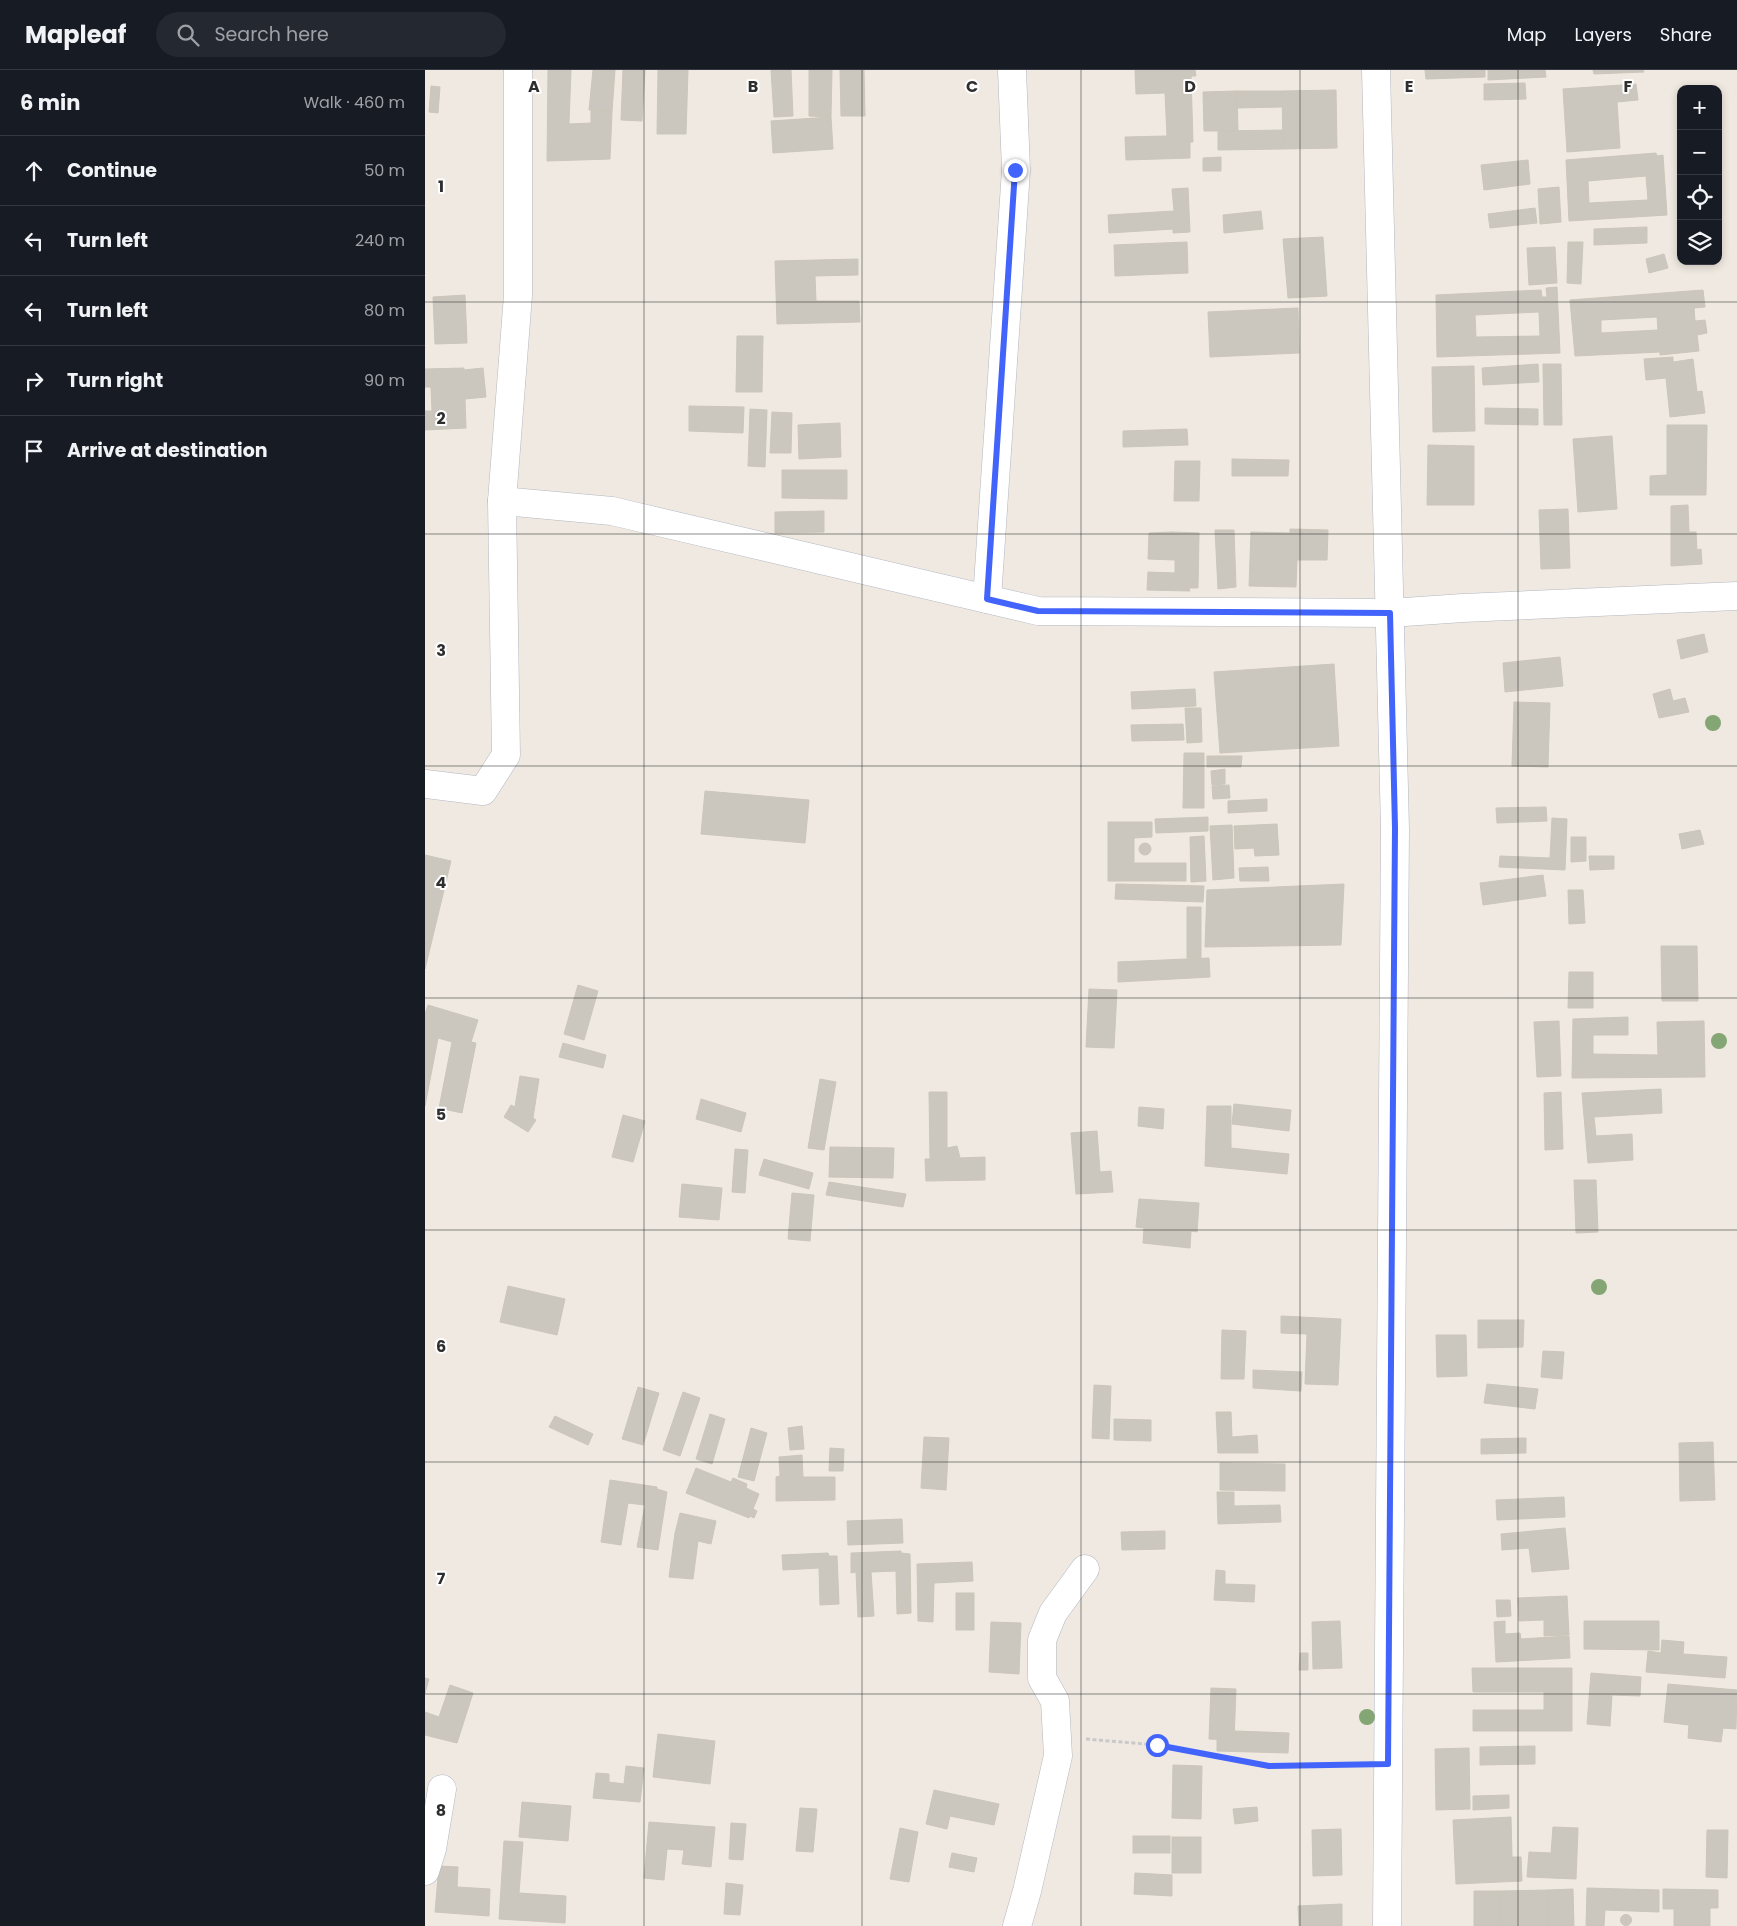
<!DOCTYPE html>
<meta charset="utf-8">
<style>
:root{--surface:#171b24;--page:#242831;--text:#f1f3f6;--muted:#9ea1a6;--line:#363941}
body{margin:0;font-family:Poppins,sans-serif;background:var(--page);color:var(--text)}
.controls{position:absolute;right:15px;top:15px;display:grid;overflow:hidden;border-radius:10px;box-shadow:0 2px 8px #0003}
.controls button{width:45px;height:45px;display:grid;place-items:center;padding:0;border:0;border-bottom:1px solid var(--line);background:var(--surface);color:var(--text);font:25px sans-serif}
.stop{position:absolute;width:15px;height:15px;margin:-11px;border:4px solid #4264fb;border-radius:50%;background:#fff}
.stop.end{background:#4264fb;border-color:#fff;box-shadow:0 1px 5px #0008}
.list{margin:0;padding:0;list-style:none}
h2{display:flex;justify-content:space-between;align-items:center;height:65px;margin:0;padding:0 20px;font-size:21px}
h2 small{font-size:16px;font-weight:400;color:var(--muted)}
.list li{display:grid;grid-template-columns:32px 1fr auto;gap:15px;align-items:center;box-sizing:border-box;height:70px;padding:0 20px;border-top:1px solid var(--line)}
.list b{display:block;font-size:19px;white-space:nowrap}
.list em{font-size:16px;font-style:normal;color:var(--muted)}
.icon{flex:none;width:28px;height:28px;fill:none;stroke:currentColor;stroke-width:2;stroke-linecap:round;stroke-linejoin:round}
.map{position:relative;flex:none;width:1312px;height:1856px;overflow:hidden}
header{display:flex;align-items:center;gap:30px;box-sizing:border-box;height:70px;padding:0 25px;background:var(--surface);border-bottom:1px solid var(--line)}
header strong{font-size:24px}
nav{display:flex;gap:28px;margin-inline-start:auto;font-size:18px}
.search{width:350px;height:45px;background:var(--page);display:flex;align-items:center;gap:12px;box-sizing:border-box;padding:0 18px;border-radius:28px;color:var(--muted);font-size:19px}
main{display:flex}
aside{flex:1;background:var(--surface)}
.map>svg:first-child{display:block}
.building{fill:#cbc7bf;stroke:#cbc5ba;fill-rule:evenodd}
.lines{fill:none;stroke-linecap:round;stroke-linejoin:round}
.street-casing{stroke:#b4b7c1;stroke-width:29}
.path{stroke:#c9c9c9;stroke-width:3;stroke-dasharray:4 2.5;stroke-linecap:butt}
.street{stroke:#fff;stroke-width:28}
.tree{fill:#84a574}
.route{stroke:#4264fb;stroke-width:6}
.grid{fill:none;stroke:#2e2e2e;stroke-width:1;stroke-opacity:0.55}
.grid-label{font-size:16px;text-anchor:middle;font-weight:bold;fill:#2e2e2e;stroke:#fff;stroke-width:4;stroke-linejoin:round;paint-order:stroke}
</style>
<header>
<strong>Mapleaf</strong>
<div class="search"><svg class="icon" aria-label="search" viewBox="0 0 24 24"><circle cx="10" cy="10" r="6"/><path d="M15 15l6 6"/></svg>Search here</div>
<nav><a>Map</a><a>Layers</a><a>Share</a></nav>
</header>
<main>
<aside>
<h2>6 min<small>Walk · 460 m</small></h2>
<ul class="list">
<li><svg class="icon" aria-label="ahead" viewBox="0 0 24 24"><path d="M12 20V5M6 11l6-6 6 6"/></svg><div><b>Continue</b></div><em>50 m</em></li>
<li><svg class="icon" aria-label="left" viewBox="0 0 24 24"><path d="M17 20v-9H6M10 6l-5 5 5 5"/></svg><div><b>Turn left</b></div><em>240 m</em></li>
<li><svg class="icon" aria-label="left" viewBox="0 0 24 24"><path d="M17 20v-9H6M10 6l-5 5 5 5"/></svg><div><b>Turn left</b></div><em>80 m</em></li>
<li><svg class="icon" aria-label="right" viewBox="0 0 24 24"><path d="M7 20v-9h11M14 6l5 5-5 5"/></svg><div><b>Turn right</b></div><em>90 m</em></li>
<li><svg class="icon" aria-label="arrive" viewBox="0 0 24 24"><path d="M6 21V4h12l-3 4 3 4H6"/></svg><div><b>Arrive at destination</b></div></li>
</ul>
</aside>
<div class="map">
<svg width="1312" height="1856" viewBox="0 0 1312 1856">
<rect width="100%" height="100%" fill="#efe9e1"/>
<g class="building">
<polygon points="123,0 146,0 144,54 166,53 166,41 187,42 185,89 122,91"/>
<polygon points="168,0 190,0 187,42 164,40"/>
<polygon points="198,0 220,0 217,51 196,50"/>
<polygon points="233,0 263,0 261,64 232,64"/>
<polygon points="366,0 368,46 349,47 346,0"/>
<polygon points="384,0 407,0 406,47 384,46"/>
<polygon points="415,0 439,0 440,46 416,46"/>
<polygon points="710,0 770,0 771,6 766,6 768,72 765,72 765,88 701,90 700,67 742,66 740,23 711,24"/>
<polygon points="1000,0 1060,0 1060,7 1001,9"/>
<polygon points="1063,0 1120,0 1121,7 1063,10"/>
<polygon points="1168,0 1218,0 1219,2 1169,4"/>
<polygon points="1100,13 1101,29 1059,30 1059,14"/>
<polygon points="1211,14 1213,30 1192,32 1195,78 1142,82 1138,19"/>
<polygon points="6,16 15,17 13,43 4,42"/>
<polygon points="911,20 912,78 858,79 857,21"/>
<polygon points="812,21 813,61 779,61 778,22"/>
<polygon points="812,21 857,21 857,37 812,38"/>
<polygon points="406,47 408,79 348,83 346,51"/>
<polygon points="858,60 858,79 793,80 793,61"/>
<path d="M1231,83L1232,86L1238,85L1242,145L1144,151L1141,90ZM1221,106L1223,130L1164,133L1163,111Z"/>
<polygon points="796,87 796,101 778,101 778,88"/>
<polygon points="1103,90 1105,114 1059,120 1056,95"/>
<polygon points="1134,117 1136,152 1115,154 1113,119"/>
<polygon points="763,118 765,162 748,163 748,159 684,163 683,145 749,141 747,119"/>
<polygon points="1110,138 1112,153 1065,158 1063,144"/>
<polygon points="836,141 838,159 799,163 798,145"/>
<polygon points="1222,157 1222,173 1169,175 1169,159"/>
<polygon points="898,167 902,226 863,228 858,169"/>
<polygon points="762,172 763,203 690,206 689,175"/>
<polygon points="1143,172 1158,172 1156,214 1142,213"/>
<polygon points="1130,177 1132,213 1104,215 1102,178"/>
<polygon points="1239,184 1243,198 1224,203 1221,189"/>
<polygon points="433,189 433,205 390,206 391,231 434,231 435,252 352,254 350,191"/>
<path d="M1132,217L1135,283L1012,287L1011,225L1116,220L1117,227H1122L1121,218ZM1114,242L1115,266L1051,267L1050,245Z"/>
<path d="M1278,220L1280,237L1269,238L1270,251L1280,250L1282,263L1272,265L1274,281L1235,285V282L1150,286L1145,230ZM1232,247L1233,260L1176,263V250Z"/>
<polygon points="40,225 42,273 10,274 8,227"/>
<polygon points="873,238 874,283 785,287 783,242"/>
<polygon points="312,266 338,266 337,322 311,322"/>
<polygon points="1248,287 1248,292 1268,289 1272,322 1277,321 1280,343 1245,347 1241,308 1221,310 1219,289"/>
<polygon points="1113,294 1114,312 1058,315 1057,298"/>
<polygon points="1118,294 1136,294 1137,355 1119,355"/>
<polygon points="1049,296 1050,361 1008,362 1007,297"/>
<polygon points="39,298 39,300 58,298 61,327 40,329 41,358 0,360 0,341 7,341 6,317 0,317 0,299"/>
<polygon points="264,336 319,337 318,363 264,361"/>
<polygon points="1060,338 1113,339 1113,355 1060,354"/>
<polygon points="325,339 342,340 340,397 323,396"/>
<polygon points="347,342 367,343 366,383 345,383"/>
<polygon points="415,353 416,387 374,389 373,355"/>
<polygon points="1242,355 1282,355 1281,425 1225,425 1225,406 1242,405"/>
<polygon points="762,359 763,375 698,377 698,361"/>
<polygon points="1187,366 1192,439 1153,442 1148,369"/>
<polygon points="1003,375 1049,376 1049,435 1002,435"/>
<polygon points="807,389 864,390 863,406 807,406"/>
<polygon points="750,391 775,391 774,431 749,431"/>
<polygon points="357,400 422,400 422,429 357,428"/>
<polygon points="1263,435 1264,462 1271,462 1272,480 1276,479 1277,494 1246,496 1246,436"/>
<polygon points="1143,439 1145,498 1116,499 1114,440"/>
<polygon points="399,441 399,462 350,463 350,442"/>
<polygon points="865,459 903,460 902,490 872,490 871,517 824,516 826,462 865,463"/>
<polygon points="790,460 809,460 811,517 793,519"/>
<polygon points="747,462 774,463 773,518 764,518 765,521 722,520 723,502 750,503 750,490 723,489 724,463"/>
<polygon points="1279,564 1283,582 1256,589 1252,570"/>
<polygon points="1135,587 1138,616 1080,622 1078,593"/>
<polygon points="909,594 914,676 795,683 789,602"/>
<polygon points="770,619 771,636 707,639 706,622"/>
<polygon points="1245,619 1248,631 1260,628 1264,642 1234,648 1228,624"/>
<polygon points="1089,632 1125,633 1123,697 1087,696"/>
<polygon points="760,638 776,638 777,672 762,673"/>
<polygon points="758,654 759,670 707,671 706,655"/>
<polygon points="759,683 779,683 779,738 758,738"/>
<polygon points="782,686 817,686 816,697 782,697"/>
<polygon points="800,699 800,714 787,715 786,701"/>
<polygon points="804,715 805,728 788,729 787,716"/>
<polygon points="280,721 384,730 380,773 276,764"/>
<polygon points="842,729 842,741 803,743 803,731"/>
<polygon points="1121,737 1122,751 1072,753 1071,738"/>
<polygon points="783,747 783,761 731,763 730,749"/>
<polygon points="1127,748 1142,749 1140,800 1074,797 1075,786 1125,788"/>
<polygon points="683,752 727,752 727,767 709,768 709,793 761,793 761,811 683,811"/>
<polygon points="852,754 854,785 830,786 829,778 810,779 809,756"/>
<polygon points="807,755 809,808 788,810 785,756"/>
<polygon points="1275,760 1279,774 1257,779 1254,764"/>
<polygon points="779,766 781,811 766,812 765,767"/>
<polygon points="1146,767 1161,767 1161,791 1146,792"/>
<circle cx="720" cy="779" r="6"/>
<polygon points="0,785 26,791 0,899"/>
<polygon points="1164,786 1189,786 1189,799 1165,800"/>
<polygon points="843,797 844,811 815,811 814,798"/>
<polygon points="1118,805 1121,826 1058,835 1055,813"/>
<polygon points="691,814 779,816 778,832 690,829"/>
<polygon points="919,814 916,875 780,877 782,820"/>
<polygon points="1143,820 1158,820 1160,853 1144,854"/>
<rect x="762" y="837" width="14" height="51"/>
<polygon points="1236,876 1272,876 1273,931 1237,931"/>
<polygon points="784,888 785,907 693,912 693,892"/>
<polygon points="1144,902 1168,902 1168,938 1143,938"/>
<polygon points="153,915 173,921 159,970 139,964"/>
<polygon points="664,919 692,920 689,978 661,977"/>
<polygon points="3,935 53,950 46,972 51,973 37,1043 14,1038 27,972 13,968 0,1036 0,944"/>
<polygon points="1203,947 1203,965 1168,965 1168,984 1233,985 1232,952 1279,951 1280,1007 1147,1008 1148,949"/>
<polygon points="1134,951 1136,1006 1112,1007 1109,952"/>
<polygon points="138,973 181,985 178,998 134,987"/>
<polygon points="95,1006 114,1009 108,1048 111,1050 103,1062 79,1047 86,1035 90,1037"/>
<polygon points="395,1009 411,1012 399,1080 383,1078"/>
<polygon points="1236,1019 1237,1043 1169,1047 1171,1066 1207,1064 1208,1090 1163,1093 1157,1023"/>
<polygon points="504,1022 522,1022 522,1078 532,1076 535,1088 560,1087 560,1110 501,1111 500,1089 505,1089"/>
<polygon points="1136,1022 1138,1079 1120,1080 1119,1023"/>
<polygon points="276,1029 321,1043 316,1062 271,1049"/>
<polygon points="809,1034 866,1040 864,1061 807,1054"/>
<polygon points="782,1036 806,1036 806,1078 864,1084 862,1104 780,1096"/>
<polygon points="714,1037 739,1039 738,1059 713,1056"/>
<polygon points="198,1045 220,1051 208,1092 187,1087"/>
<polygon points="672,1061 675,1102 686,1101 688,1122 651,1124 646,1063"/>
<polygon points="405,1077 469,1078 468,1108 404,1107"/>
<polygon points="310,1079 323,1080 320,1123 307,1122"/>
<polygon points="339,1089 388,1103 384,1119 334,1105"/>
<polygon points="1149,1110 1171,1110 1173,1162 1151,1163"/>
<polygon points="404,1112 481,1124 478,1137 401,1125"/>
<polygon points="257,1114 297,1118 294,1150 254,1147"/>
<polygon points="367,1123 389,1125 385,1171 363,1169"/>
<polygon points="714,1129 774,1133 772,1162 766,1161 765,1178 718,1173 719,1158 711,1157"/>
<polygon points="83,1216 140,1229 132,1265 75,1252"/>
<polygon points="856,1246 916,1249 913,1315 880,1314 882,1264 856,1263"/>
<polygon points="1053,1250 1099,1250 1098,1277 1053,1278"/>
<polygon points="797,1260 821,1261 819,1309 796,1309"/>
<polygon points="1011,1265 1041,1265 1042,1306 1012,1307"/>
<polygon points="1118,1281 1139,1282 1137,1309 1116,1307"/>
<polygon points="828,1300 877,1302 876,1321 828,1318"/>
<polygon points="1062,1314 1113,1319 1110,1339 1059,1333"/>
<polygon points="669,1315 686,1316 684,1369 667,1368"/>
<polygon points="213,1317 234,1323 218,1375 197,1369"/>
<polygon points="258,1322 275,1328 255,1386 238,1380"/>
<polygon points="791,1342 806,1342 807,1367 832,1365 833,1383 793,1383"/>
<polygon points="285,1344 300,1349 287,1394 271,1389"/>
<polygon points="130,1346 168,1364 163,1375 124,1357"/>
<polygon points="689,1349 726,1350 726,1371 689,1370"/>
<polygon points="377,1356 379,1379 365,1380 363,1358"/>
<polygon points="326,1358 342,1363 329,1411 313,1407"/>
<polygon points="499,1367 524,1368 521,1420 496,1418"/>
<polygon points="1101,1368 1101,1383 1056,1384 1056,1369"/>
<polygon points="1288,1372 1290,1430 1255,1431 1254,1373"/>
<polygon points="405,1378 419,1379 418,1401 404,1401"/>
<polygon points="377,1385 378,1407 410,1407 410,1430 351,1431 351,1407 355,1406 354,1387"/>
<polygon points="795,1393 860,1394 860,1421 795,1420"/>
<polygon points="271,1398 306,1412 308,1408 322,1414 321,1418 334,1424 328,1439 332,1441 329,1448 325,1446 324,1448 261,1423"/>
<polygon points="185,1410 232,1417 232,1419 242,1422 233,1480 212,1477 220,1435 203,1433 196,1475 176,1472"/>
<polygon points="792,1422 809,1422 809,1436 855,1435 856,1452 793,1454"/>
<polygon points="1139,1427 1140,1447 1072,1450 1071,1430"/>
<polygon points="255,1443 291,1451 286,1474 273,1471 268,1509 244,1507 250,1463"/>
<polygon points="477,1449 478,1473 423,1475 422,1451"/>
<polygon points="1140,1458 1144,1499 1107,1502 1104,1478 1077,1480 1076,1464"/>
<polygon points="740,1461 740,1479 697,1480 696,1462"/>
<polygon points="476,1481 476,1483 485,1484 486,1543 472,1544 471,1501 446,1502 449,1546 433,1547 431,1502 426,1503 426,1483"/>
<polygon points="403,1483 404,1486 412,1486 414,1534 395,1535 394,1498 358,1500 357,1485"/>
<polygon points="547,1492 548,1511 509,1513 508,1552 493,1551 492,1494"/>
<polygon points="791,1500 800,1501 800,1514 830,1515 829,1532 789,1530"/>
<rect x="531" y="1523" width="18" height="37"/>
<polygon points="1142,1526 1144,1565 1119,1566 1119,1550 1094,1551 1093,1528"/>
<polygon points="1071,1530 1085,1530 1086,1546 1072,1547"/>
<polygon points="915,1551 917,1598 888,1599 887,1552"/>
<polygon points="1080,1551 1080,1564 1095,1563 1096,1569 1144,1566 1145,1588 1071,1592 1069,1552"/>
<polygon points="1159,1551 1234,1551 1234,1580 1159,1579"/>
<polygon points="566,1552 596,1553 594,1604 564,1602"/>
<polygon points="1237,1570 1259,1572 1258,1584 1302,1587 1300,1608 1221,1602 1223,1581 1236,1583"/>
<polygon points="875,1583 883,1583 883,1600 874,1600"/>
<polygon points="1047,1598 1147,1598 1147,1661 1048,1661 1048,1640 1119,1640 1119,1622 1048,1622"/>
<polygon points="1166,1603 1216,1607 1215,1626 1187,1625 1185,1656 1162,1654"/>
<polygon points="0,1608 4,1609 0,1623"/>
<polygon points="1243,1614 1312,1620 1311,1659 1298,1658 1296,1672 1263,1668 1264,1655 1239,1652"/>
<polygon points="25,1615 48,1623 32,1673 0,1665 0,1642 14,1647"/>
<polygon points="786,1618 811,1619 809,1670 784,1669"/>
<polygon points="810,1661 864,1663 863,1683 792,1681 792,1669 809,1670"/>
<polygon points="233,1664 290,1671 285,1714 228,1707"/>
<polygon points="1110,1676 1110,1694 1055,1695 1055,1677"/>
<polygon points="1044,1678 1045,1739 1011,1740 1010,1679"/>
<polygon points="748,1695 777,1696 776,1749 747,1748"/>
<polygon points="201,1696 219,1698 215,1732 168,1728 171,1703 184,1704 184,1712 199,1714"/>
<polygon points="509,1720 574,1734 569,1755 525,1746 522,1759 501,1754"/>
<polygon points="1084,1725 1084,1738 1048,1740 1048,1726"/>
<polygon points="97,1732 146,1736 143,1771 94,1767"/>
<polygon points="832,1737 833,1751 810,1754 808,1739"/>
<polygon points="375,1738 392,1739 388,1782 371,1781"/>
<polygon points="1086,1747 1087,1787 1096,1787 1097,1811 1031,1814 1028,1750"/>
<polygon points="224,1752 290,1757 286,1797 257,1794 259,1780 242,1779 239,1810 219,1808"/>
<polygon points="306,1753 321,1754 318,1790 304,1789"/>
<polygon points="1128,1757 1153,1758 1151,1809 1102,1807 1104,1782 1126,1783"/>
<polygon points="475,1758 493,1762 484,1812 465,1809"/>
<polygon points="916,1759 917,1805 888,1806 887,1760"/>
<polygon points="1282,1760 1303,1760 1302,1808 1281,1807"/>
<rect x="708" y="1766" width="37" height="17"/>
<rect x="747" y="1767" width="29" height="36"/>
<polygon points="79,1771 98,1772 94,1823 141,1826 140,1853 74,1849"/>
<polygon points="527,1783 552,1788 549,1802 524,1797"/>
<polygon points="14,1796 33,1797 32,1817 65,1819 64,1846 10,1842"/>
<polygon points="710,1803 747,1805 747,1826 709,1824"/>
<polygon points="301,1813 318,1815 315,1845 299,1844"/>
<polygon points="1162,1818 1234,1820 1234,1842 1180,1840 1179,1856 1161,1856"/>
<polygon points="1148,1819 1149,1856 1123,1856 1123,1820"/>
<polygon points="1238,1819 1293,1820 1293,1838 1285,1838 1285,1856 1249,1856 1249,1839 1238,1839"/>
<polygon points="1123,1820 1123,1856 1076,1856 1075,1821"/>
<polygon points="1049,1821 1075,1821 1076,1856 1049,1856"/>
<polygon points="917,1834 917,1856 874,1856 873,1836"/>
<circle cx="1201" cy="1850" r="5.5"/>
</g>
<g class="lines">
<defs>
<g id="street">
<polyline points="951,0 970,759 962,1856"/>
<polyline points="77,431 187,441 613,541 965,543 1038,538 1312,526"/>
<polyline points="562,529 591,100 587,0"/>
<polyline points="0,714 58,721 81,685 77,431 93,225 93,0"/>
<polyline points="0,1801 7,1779 17,1719"/>
<polyline points="592,1856 602,1821 633,1686 630,1631 617,1608 617,1570 628,1543 660,1499"/>
</g>
</defs>
<use href="#street" class="street-casing"/>
<polyline class="path" points="661,1669 732,1675 844,1695 933,1695"/>
<use href="#street" class="street"/>
</g>
<g class="tree">
<circle cx="1288" cy="653" r="8"/>
<circle cx="1294" cy="971" r="8"/>
<circle cx="1174" cy="1217" r="8"/>
<circle cx="942" cy="1647" r="8"/>
</g>
<g class="lines">
<polyline class="route" points="590,100 562,529 613,541 965,543 970,758 963,1694 844,1696 732,1675"/>
</g>
<path class="grid" d="M219,0V1856M437,0V1856M656,0V1856M875,0V1856M1093,0V1856M0,232H1312M0,464H1312M0,696H1312M0,928H1312M0,1160H1312M0,1392H1312M0,1624H1312"/>
<g class="grid-label">
<text x="109" y="22">A</text>
<text x="328" y="22">B</text>
<text x="547" y="22">C</text>
<text x="765" y="22">D</text>
<text x="984" y="22">E</text>
<text x="1203" y="22">F</text>
<text x="16" y="122">1</text>
<text x="16" y="354">2</text>
<text x="16" y="586">3</text>
<text x="16" y="818">4</text>
<text x="16" y="1050">5</text>
<text x="16" y="1282">6</text>
<text x="16" y="1514">7</text>
<text x="16" y="1746">8</text>
</g>
</svg>
<div class="controls">
<button>+</button>
<button>−</button>
<button><svg class="icon" aria-label="locate" viewBox="0 0 24 24"><circle cx="12" cy="12" r="6"/><path d="M12 2v4M12 18v4M2 12h4M18 12h4"/></svg></button>
<button><svg class="icon" aria-label="layers" viewBox="0 0 24 24"><path d="M12 4l9 5-9 5-9-5zM3 14l9 5 9-5"/></svg></button>
</div>
<div class="stop" style="left:732px;top:1675px"></div>
<div class="stop end" style="left:590px;top:100px"></div>
</div>
</main>
